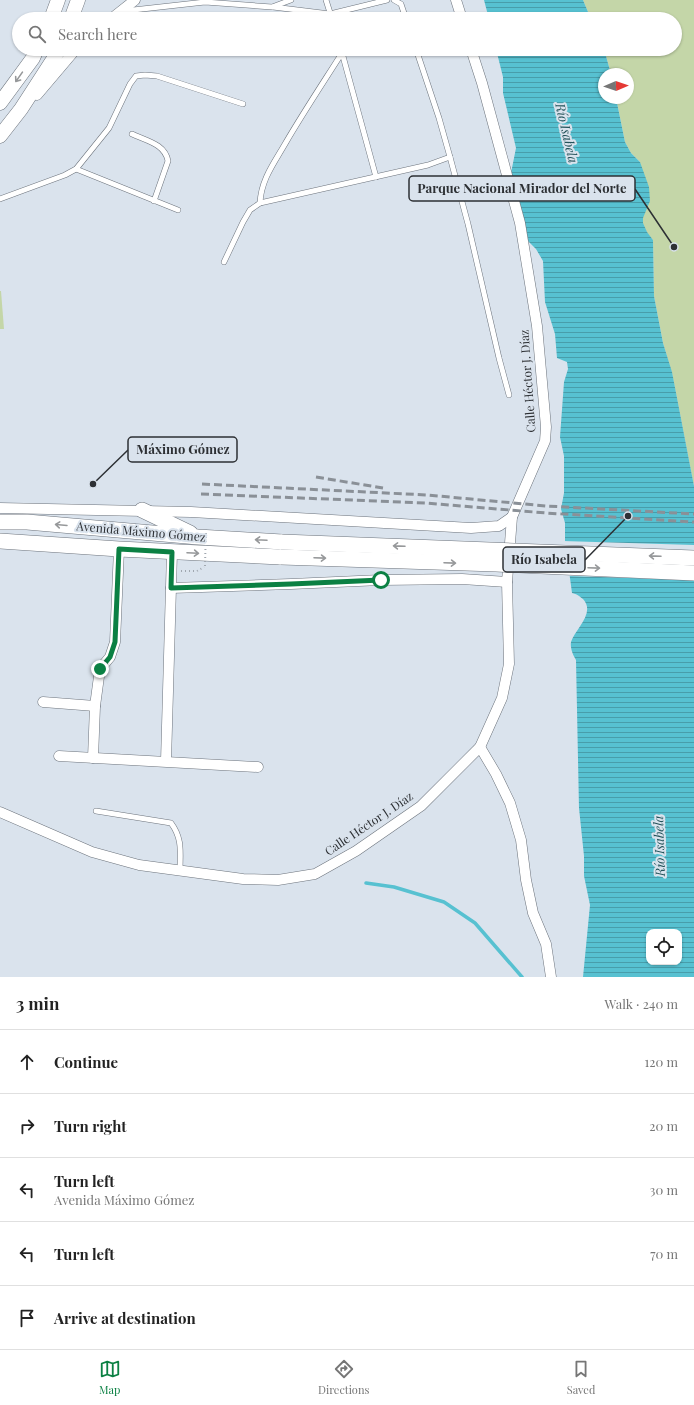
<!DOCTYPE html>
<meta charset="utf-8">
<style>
:root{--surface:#fff;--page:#f6f6f6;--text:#222;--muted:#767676;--line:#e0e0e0;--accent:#0b8043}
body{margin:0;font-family:"Playfair Display",serif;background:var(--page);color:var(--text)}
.controls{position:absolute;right:12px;bottom:12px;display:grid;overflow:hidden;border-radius:8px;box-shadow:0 1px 3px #0004}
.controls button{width:36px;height:36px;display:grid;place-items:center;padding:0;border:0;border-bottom:1px solid var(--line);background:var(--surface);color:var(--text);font:20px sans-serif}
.compass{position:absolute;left:598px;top:68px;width:36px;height:36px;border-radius:50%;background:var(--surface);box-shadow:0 1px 3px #0004;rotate:88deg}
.stop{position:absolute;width:12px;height:12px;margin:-9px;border:3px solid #0b8043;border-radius:50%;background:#fff}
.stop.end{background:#0b8043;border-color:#fff;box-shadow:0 1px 4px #0008}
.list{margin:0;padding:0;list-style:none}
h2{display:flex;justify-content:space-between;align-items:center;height:52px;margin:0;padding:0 16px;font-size:17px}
h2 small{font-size:13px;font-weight:400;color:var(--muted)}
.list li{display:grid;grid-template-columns:26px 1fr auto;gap:12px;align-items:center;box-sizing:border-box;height:64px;padding:0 16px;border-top:1px solid var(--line)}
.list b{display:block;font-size:15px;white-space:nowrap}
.list p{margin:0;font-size:13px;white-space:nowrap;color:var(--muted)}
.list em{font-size:13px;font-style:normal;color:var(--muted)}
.icon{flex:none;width:22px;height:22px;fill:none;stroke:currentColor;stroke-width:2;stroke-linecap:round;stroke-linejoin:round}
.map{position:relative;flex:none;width:694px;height:977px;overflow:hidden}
.search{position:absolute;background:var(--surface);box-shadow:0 1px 3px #0004;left:12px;right:12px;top:12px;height:44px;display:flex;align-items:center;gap:10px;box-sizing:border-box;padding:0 14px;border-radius:22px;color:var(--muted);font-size:15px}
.sheet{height:372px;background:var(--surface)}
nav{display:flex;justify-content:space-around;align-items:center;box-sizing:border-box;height:56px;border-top:1px solid var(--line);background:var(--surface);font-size:11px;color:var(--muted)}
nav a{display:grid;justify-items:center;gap:2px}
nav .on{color:var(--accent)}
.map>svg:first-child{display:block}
.park{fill:#c4d6a8}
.water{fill:url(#water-rules);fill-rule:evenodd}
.pier{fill:#dae3ed}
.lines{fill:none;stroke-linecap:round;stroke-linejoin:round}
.stream{stroke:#57c1d1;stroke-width:3.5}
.service-casing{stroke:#6c737c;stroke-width:6}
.minor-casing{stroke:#6c737c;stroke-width:11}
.secondary-casing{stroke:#6c737c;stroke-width:15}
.primary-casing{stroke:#6c737c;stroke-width:16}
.path{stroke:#a0a7af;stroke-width:2;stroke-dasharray:1 3;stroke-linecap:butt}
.service{stroke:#fff;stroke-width:5}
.minor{stroke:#fff;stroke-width:10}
.secondary{stroke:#fff;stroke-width:14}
.primary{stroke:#fff;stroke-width:15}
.rail{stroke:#8a9097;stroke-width:3;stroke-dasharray:8 4;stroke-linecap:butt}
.primary-bridge-casing{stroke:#6c737c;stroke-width:16;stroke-linecap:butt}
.path-bridge{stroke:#a0a7af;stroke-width:2;stroke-dasharray:1 3;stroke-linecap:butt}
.primary-bridge{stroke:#fff;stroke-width:15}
.oneway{stroke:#96989a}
.route{stroke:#0b8043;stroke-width:5}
.labels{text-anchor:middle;stroke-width:4;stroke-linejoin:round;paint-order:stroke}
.street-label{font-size:12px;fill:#2d3034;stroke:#dae3ed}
.water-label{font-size:13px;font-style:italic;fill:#235259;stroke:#dae3ed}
.leader{fill:none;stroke:#2d3034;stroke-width:1.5}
.callout-dot{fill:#2d3034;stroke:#dae3ed;stroke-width:1.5}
.callout{fill:#dae3ed;stroke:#2d3034;stroke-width:1.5}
.callout-label{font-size:13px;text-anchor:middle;font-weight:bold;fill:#2d3034}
</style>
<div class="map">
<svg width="694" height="977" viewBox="0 0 694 977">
<defs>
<pattern id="water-rules" width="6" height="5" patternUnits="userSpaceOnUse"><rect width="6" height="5" fill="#57c1d1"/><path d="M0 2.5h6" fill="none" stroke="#489daa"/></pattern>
</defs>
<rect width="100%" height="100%" fill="#dae3ed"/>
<g class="park">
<polygon points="583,0 694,0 694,486 672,373 663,343 654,296 653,240 647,233 643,224 640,162 631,153 625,142 616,98 628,98 628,74 611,74 604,49 675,49 675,19 591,19"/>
<polygon points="0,291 1,291 4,329 0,329"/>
</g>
<g class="water">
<polygon points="484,0 583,0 591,19 489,19"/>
<path d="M496,49H604L611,74H604V98H616L625,142L631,153L640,162L649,187L650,201L643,218V223L647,232L653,240L654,296L663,343L672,372L694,486V977H583L590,905L584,876V856L579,808L576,660C573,655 570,648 571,642C575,629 596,613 583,599C579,596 577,594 572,593L565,541V523L561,509L564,493V456L560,437L564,382L568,369L567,362L557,358L555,334L545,302L543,261L536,249L525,238V227L522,211L514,194L511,173L516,148L503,93V77ZM649,932H679V962H649Z"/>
</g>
<polygon class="pier" points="563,541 694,545 694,580 568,576"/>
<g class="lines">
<polyline class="stream" points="366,883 394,887 444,902 475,923 522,977"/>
<defs>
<g id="service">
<polyline points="326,0 332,19"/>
<polyline points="394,0 401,4 406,19"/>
<polyline points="273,7 330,14 387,0"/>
<polyline points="124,11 205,2 272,7 291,0"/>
<polyline points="308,19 308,13"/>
<polyline points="282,49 283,49"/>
<polyline points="341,49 376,177"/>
<path d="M132,134C147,141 165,144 168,161L154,201"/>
<polyline points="450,157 468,224 499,358 509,395"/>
<polyline points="76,169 178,210"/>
<polyline points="0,199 65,175 76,169 109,128 130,84 136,76 145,75 157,76 243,104"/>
<path d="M260,203C261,180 274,163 285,144C303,113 323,83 342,53"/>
<polyline points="224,262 243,222 250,210 260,203 428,165 450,157 439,118 416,49"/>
<path d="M96,811L171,823C183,839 180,853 180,871"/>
</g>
<g id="minor">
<polyline points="456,0 462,19"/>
<polyline points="111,19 135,0"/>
<polyline points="37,95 76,49"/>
<polyline points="0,508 191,512 471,528 499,526 512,517"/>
<polyline points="171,588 291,584 381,580 462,579 507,582"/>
<polyline points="43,702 95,706"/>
<polyline points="480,747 496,774 510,803 521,840 526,880 533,913 546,944 551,977"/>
<polyline points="59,756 258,767"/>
<polyline points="93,758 95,706 100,669 110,657 115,642 119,549"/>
<polyline points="166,761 172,552"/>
<polyline points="0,812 92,852 139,865 243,879 278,880 315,874 356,851 421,806 480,747 502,698 509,664 507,582 512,517 545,441 546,427 537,326 520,223 482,83 471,49"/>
</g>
<g id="secondary">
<polyline points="51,19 58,0"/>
<polyline points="71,19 78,0"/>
<polyline points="0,103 33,58 37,49"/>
<polyline points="0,136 21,109 56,55 58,49"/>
</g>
<g id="primary">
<polyline points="142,510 190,533"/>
<polyline points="0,522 27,522 198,537 282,542"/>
<polyline points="0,541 119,549 281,557"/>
</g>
</defs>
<use href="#service" class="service-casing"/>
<use href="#minor" class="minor-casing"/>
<use href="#secondary" class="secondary-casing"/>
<use href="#primary" class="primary-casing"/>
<polyline class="path" points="181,571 197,571 204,567"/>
<use href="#service" class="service"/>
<use href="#minor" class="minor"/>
<use href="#secondary" class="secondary"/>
<use href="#primary" class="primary"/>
<g class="rail">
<polyline points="316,477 383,488"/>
<polyline points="202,484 427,495 546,506 694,514"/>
<polyline points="201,494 426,503 546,513 694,522"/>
</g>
<defs>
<g id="primary-bridge">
<polyline points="282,542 694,558"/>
<polyline points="281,557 496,564 694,573"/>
</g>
</defs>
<use href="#primary-bridge" class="primary-bridge-casing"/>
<polyline class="path-bridge" points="205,566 206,528"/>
<use href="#primary-bridge" class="primary-bridge"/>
</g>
<defs><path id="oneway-shaft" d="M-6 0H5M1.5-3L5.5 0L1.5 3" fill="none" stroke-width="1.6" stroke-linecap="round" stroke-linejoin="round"/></defs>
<g class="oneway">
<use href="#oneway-shaft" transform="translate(19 77) rotate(125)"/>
<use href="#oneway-shaft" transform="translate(61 525) rotate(-175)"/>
<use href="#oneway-shaft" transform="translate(261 540) rotate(-177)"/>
<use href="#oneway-shaft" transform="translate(399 546) rotate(-178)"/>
<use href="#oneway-shaft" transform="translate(193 553) rotate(3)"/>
<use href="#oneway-shaft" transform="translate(655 556) rotate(-178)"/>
<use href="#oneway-shaft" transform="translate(320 558) rotate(2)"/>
<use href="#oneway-shaft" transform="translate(450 563) rotate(2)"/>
<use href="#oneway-shaft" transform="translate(594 568) rotate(2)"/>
</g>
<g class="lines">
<polyline class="route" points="100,669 110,657 115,642 119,549 172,552 171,588 291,584 381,580"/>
</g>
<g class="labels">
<g class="street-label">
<text transform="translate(528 381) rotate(-94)" y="4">Calle Héctor J. Díaz</text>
<text transform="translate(141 532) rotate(5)" y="4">Avenida Máximo Gómez</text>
<text transform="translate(369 824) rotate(-34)" y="4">Calle Héctor J. Díaz</text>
</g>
<g class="water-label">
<text transform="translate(567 133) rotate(77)" y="5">Río Isabela</text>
<text transform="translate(659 846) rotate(-92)" y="5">Río Isabela</text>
</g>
</g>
<path class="leader" d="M674 247L635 189M93 484L128 450M628 516L585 560"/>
<g class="callout-dot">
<circle cx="674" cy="247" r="4"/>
<circle cx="93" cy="484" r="4"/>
<circle cx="628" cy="516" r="4"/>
</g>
<g class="callout">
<rect x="409" y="176" width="226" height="25" rx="4"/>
<rect x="128" y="437" width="109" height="25" rx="4"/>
<rect x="503" y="547" width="82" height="25" rx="4"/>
</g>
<g class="callout-label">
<text x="522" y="193">Parque Nacional Mirador del Norte</text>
<text x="183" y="454">Máximo Gómez</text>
<text x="544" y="564">Río Isabela</text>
</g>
</svg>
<div class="controls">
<button><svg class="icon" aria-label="locate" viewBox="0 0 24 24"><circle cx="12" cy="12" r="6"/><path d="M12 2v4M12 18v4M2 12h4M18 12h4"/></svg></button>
</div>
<svg class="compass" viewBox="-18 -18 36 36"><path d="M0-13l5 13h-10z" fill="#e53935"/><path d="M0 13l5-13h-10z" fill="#767676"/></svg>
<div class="stop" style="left:381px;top:580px"></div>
<div class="stop end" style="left:100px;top:669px"></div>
<div class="search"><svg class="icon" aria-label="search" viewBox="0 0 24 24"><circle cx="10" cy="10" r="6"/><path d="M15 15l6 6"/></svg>Search here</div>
</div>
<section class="sheet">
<h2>3 min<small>Walk · 240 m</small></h2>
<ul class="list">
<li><svg class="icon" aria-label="ahead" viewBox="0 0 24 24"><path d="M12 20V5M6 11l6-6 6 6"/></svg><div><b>Continue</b></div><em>120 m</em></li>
<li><svg class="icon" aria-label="right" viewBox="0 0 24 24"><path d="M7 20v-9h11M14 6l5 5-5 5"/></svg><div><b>Turn right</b></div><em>20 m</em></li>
<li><svg class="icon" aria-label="left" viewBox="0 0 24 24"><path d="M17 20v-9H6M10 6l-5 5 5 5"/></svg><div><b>Turn left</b><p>Avenida Máximo Gómez</p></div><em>30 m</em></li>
<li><svg class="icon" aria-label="left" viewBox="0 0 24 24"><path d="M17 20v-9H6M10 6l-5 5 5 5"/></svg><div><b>Turn left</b></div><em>70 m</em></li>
<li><svg class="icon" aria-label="arrive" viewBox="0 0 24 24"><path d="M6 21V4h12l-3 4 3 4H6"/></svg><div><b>Arrive at destination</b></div></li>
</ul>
</section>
<nav>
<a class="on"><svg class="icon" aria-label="map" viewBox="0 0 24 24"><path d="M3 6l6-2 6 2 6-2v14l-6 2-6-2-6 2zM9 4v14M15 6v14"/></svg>Map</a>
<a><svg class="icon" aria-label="directions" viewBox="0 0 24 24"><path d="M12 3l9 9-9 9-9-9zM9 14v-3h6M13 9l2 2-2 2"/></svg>Directions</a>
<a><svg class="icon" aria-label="saved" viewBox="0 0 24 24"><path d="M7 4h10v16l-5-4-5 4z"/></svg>Saved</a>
</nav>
